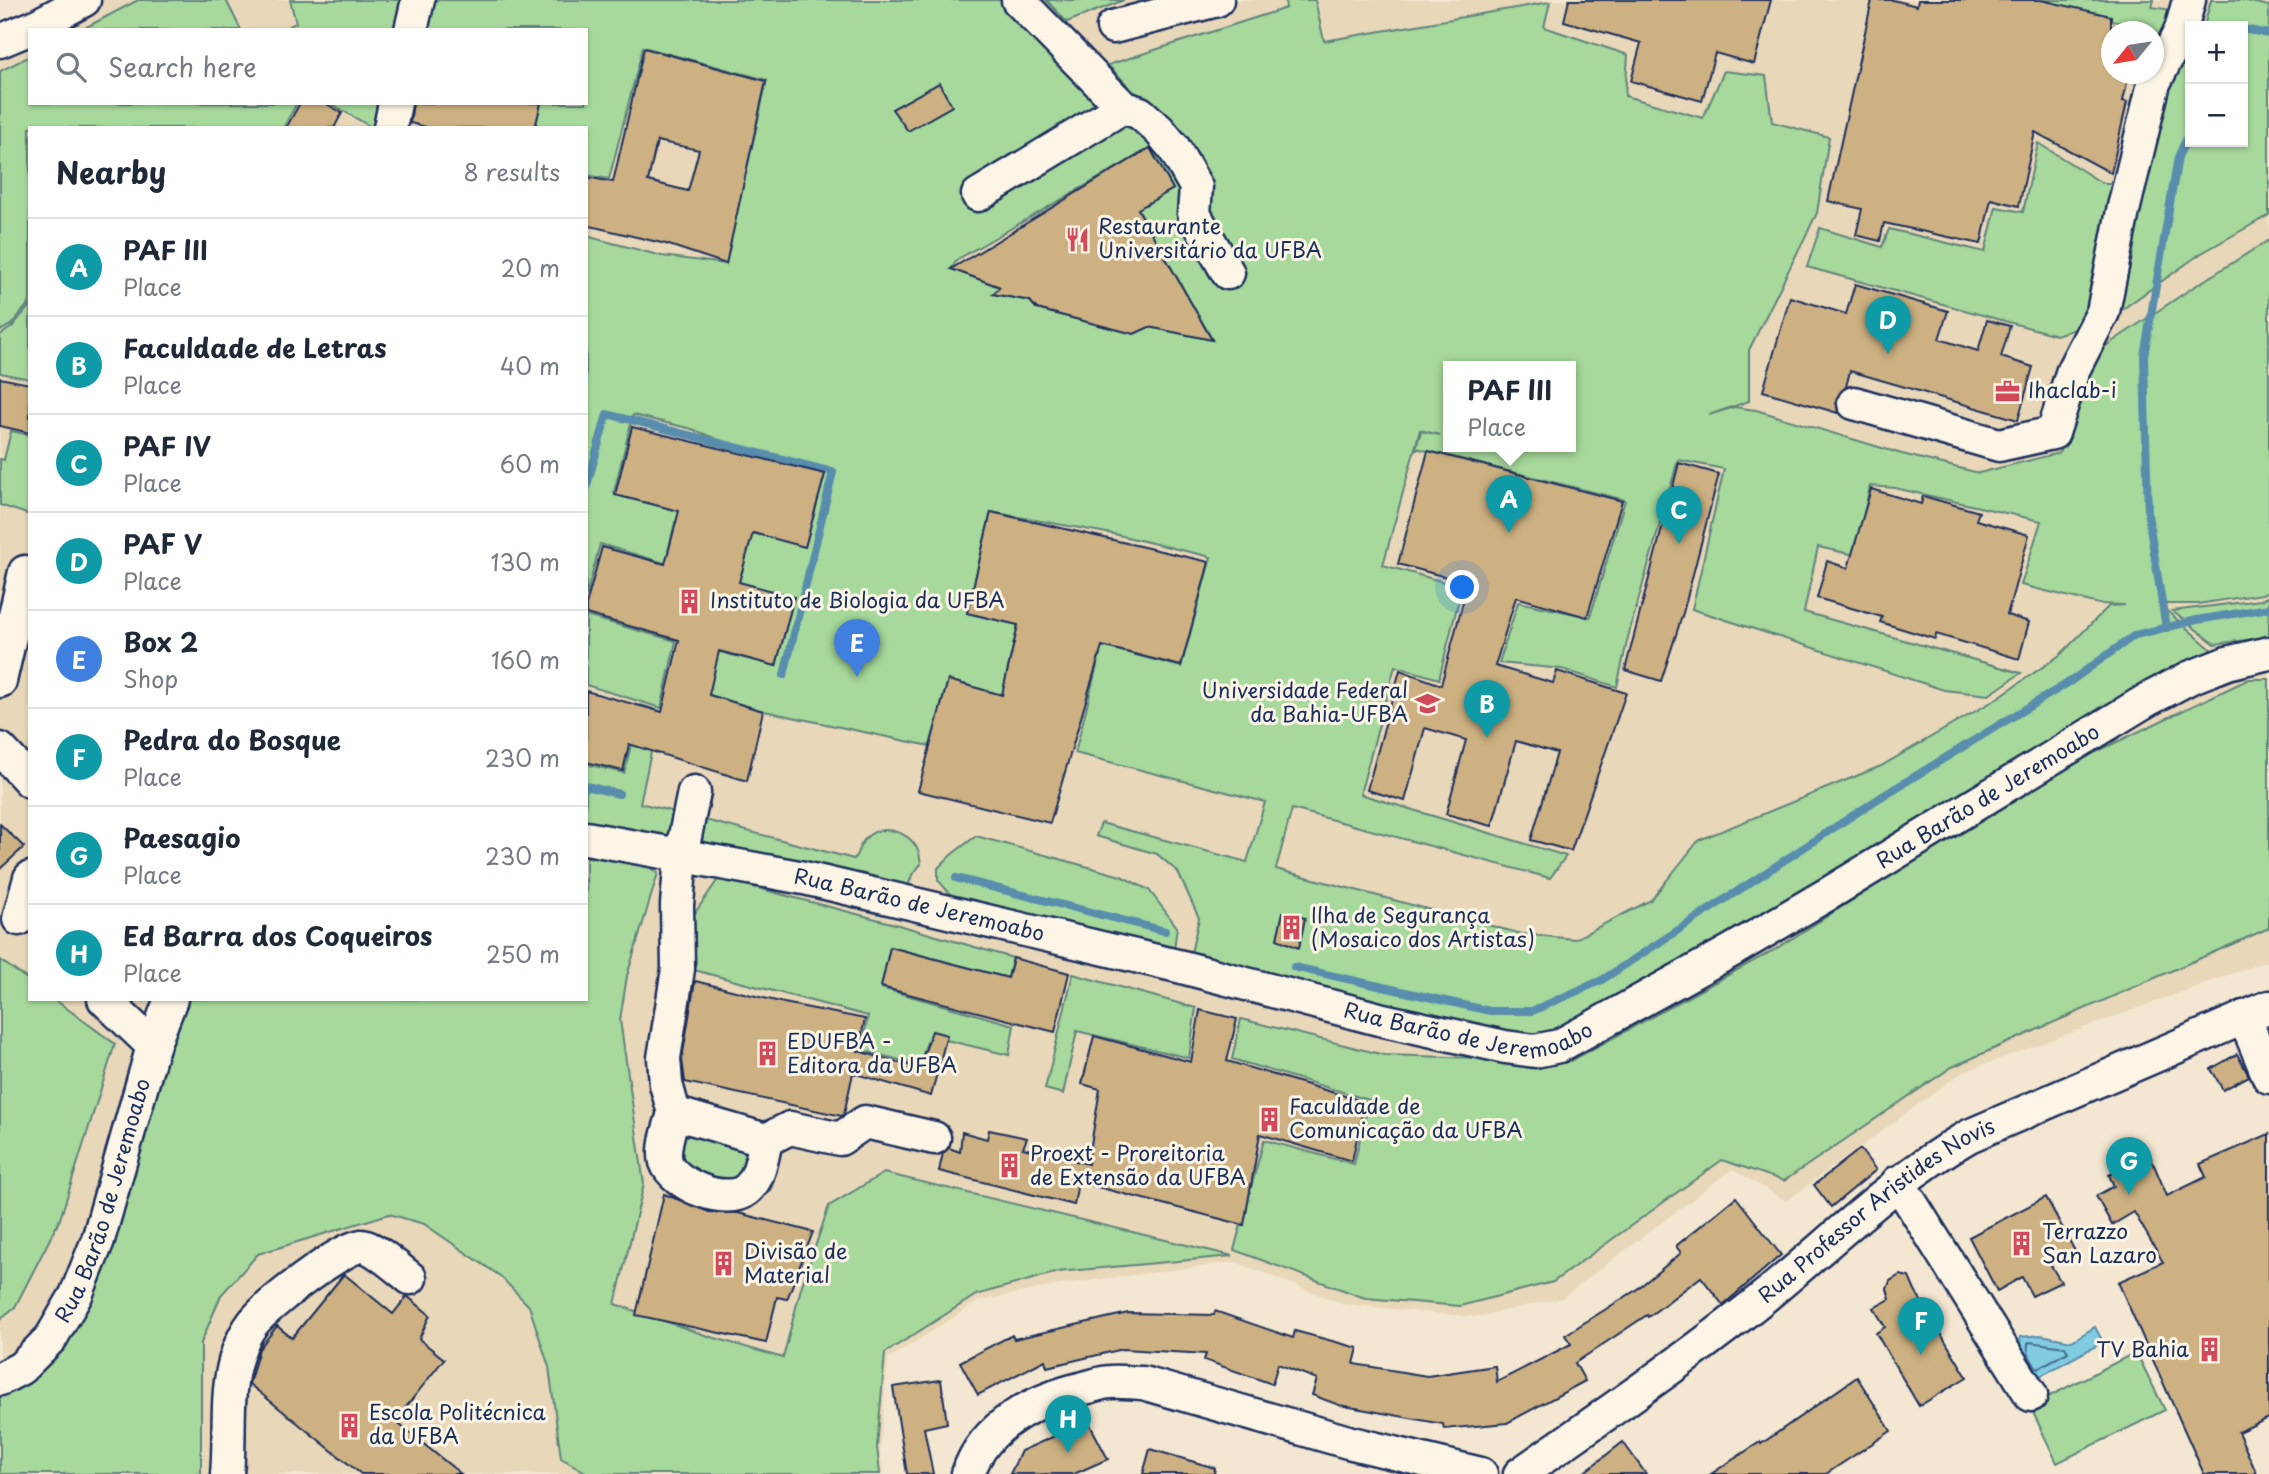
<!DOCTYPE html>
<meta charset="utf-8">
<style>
:root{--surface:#fff;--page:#f6f6f7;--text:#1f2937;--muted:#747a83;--line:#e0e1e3;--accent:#d1495b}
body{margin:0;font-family:"Playpen Sans",sans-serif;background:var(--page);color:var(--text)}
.controls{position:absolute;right:21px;top:21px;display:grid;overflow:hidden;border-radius:0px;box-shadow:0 2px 5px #0004}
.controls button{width:63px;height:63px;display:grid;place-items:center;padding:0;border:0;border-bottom:2px solid var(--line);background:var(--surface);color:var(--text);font:35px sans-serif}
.compass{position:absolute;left:2101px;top:21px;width:63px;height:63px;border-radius:50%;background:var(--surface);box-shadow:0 2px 5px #0004;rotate:240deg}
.you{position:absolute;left:1463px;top:588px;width:24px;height:24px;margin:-18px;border:5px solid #fff;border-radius:50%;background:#1a73e8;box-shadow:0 0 0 10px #1a73e833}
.badge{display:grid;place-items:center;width:46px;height:46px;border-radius:50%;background:var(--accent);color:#fff;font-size:23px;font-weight:700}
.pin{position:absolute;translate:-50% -58px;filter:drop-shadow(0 2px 4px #0008)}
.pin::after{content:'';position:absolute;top:37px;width:24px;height:21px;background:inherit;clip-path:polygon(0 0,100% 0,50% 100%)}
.popup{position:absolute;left:1443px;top:361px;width:133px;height:91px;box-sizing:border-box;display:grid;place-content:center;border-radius:0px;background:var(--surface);filter:drop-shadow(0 2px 5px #0005);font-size:23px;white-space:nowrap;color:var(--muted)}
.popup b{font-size:26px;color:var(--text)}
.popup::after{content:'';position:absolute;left:50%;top:100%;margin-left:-14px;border:14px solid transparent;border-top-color:var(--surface)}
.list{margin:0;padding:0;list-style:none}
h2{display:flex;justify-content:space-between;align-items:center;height:91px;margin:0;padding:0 28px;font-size:30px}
h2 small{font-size:23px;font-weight:400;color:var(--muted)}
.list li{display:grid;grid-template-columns:46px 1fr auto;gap:21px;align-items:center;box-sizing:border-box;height:98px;padding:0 28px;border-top:2px solid var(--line)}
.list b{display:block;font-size:26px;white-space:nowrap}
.list p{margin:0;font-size:23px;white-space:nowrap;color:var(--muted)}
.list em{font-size:23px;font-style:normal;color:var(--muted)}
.icon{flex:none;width:38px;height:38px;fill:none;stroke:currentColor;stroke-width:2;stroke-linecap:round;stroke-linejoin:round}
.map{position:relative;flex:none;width:2269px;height:1474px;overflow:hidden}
.search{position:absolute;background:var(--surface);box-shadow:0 2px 5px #0004;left:28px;top:28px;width:560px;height:77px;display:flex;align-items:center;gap:18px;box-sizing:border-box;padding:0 24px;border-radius:0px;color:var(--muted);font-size:26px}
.panel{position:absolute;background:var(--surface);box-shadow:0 2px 5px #0004;left:28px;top:126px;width:560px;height:875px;border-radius:0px}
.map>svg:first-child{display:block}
.built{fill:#e8d7b9;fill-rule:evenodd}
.green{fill:#a6d99b;stroke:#60847c;stroke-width:2;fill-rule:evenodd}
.water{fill:#81cce1;stroke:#588dad;stroke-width:2}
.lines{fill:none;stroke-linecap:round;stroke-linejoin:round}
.shore{stroke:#446e92;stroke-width:2}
.stream{stroke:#588dad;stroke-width:8}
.building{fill:#cdb182;stroke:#1b2f5e;stroke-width:2;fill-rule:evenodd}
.minor-casing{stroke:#1b2f5e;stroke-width:37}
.minor{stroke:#fcf5e5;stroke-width:32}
.labels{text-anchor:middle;stroke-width:6;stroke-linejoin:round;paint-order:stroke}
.poi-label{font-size:21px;fill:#1b2f5e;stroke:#fcf5e5;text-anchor:start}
.street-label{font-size:21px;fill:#1b2f5e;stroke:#fcf5e5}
</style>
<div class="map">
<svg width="2269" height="1474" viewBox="0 0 2269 1474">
<rect width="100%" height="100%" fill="#f3e7d1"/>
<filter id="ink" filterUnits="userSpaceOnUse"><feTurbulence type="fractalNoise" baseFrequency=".0143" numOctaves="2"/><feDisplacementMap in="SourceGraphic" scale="14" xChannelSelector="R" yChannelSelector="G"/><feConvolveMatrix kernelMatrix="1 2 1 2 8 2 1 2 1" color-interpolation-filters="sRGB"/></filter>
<g filter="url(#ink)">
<path class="built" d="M51,0H2269V960L1961,1073L1786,1201L1732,1169L1562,1298L1475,1317L1343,1304L1236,1262L1063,1284L979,1301L888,1359L880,1452L883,1474H0V22ZM2190,26H2243V142H2190ZM30,30H586V103H30ZM2112,32H2154V74H2112ZM30,128H586V999H30ZM1448,367H1570V447H1448Z"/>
<g class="green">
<polygon points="138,0 226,0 241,30 81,30"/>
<polygon points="290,0 401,0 395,30 281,30 296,23"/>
<path d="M420,0H1015L1192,151L1108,65L1286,8L1285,0H1315L1324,41L1550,2L1544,27L1628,55L1625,96L1703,118L1724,71L1766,76L1772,122L1829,137L1817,213L1749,350V401L1709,415L1734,407L1756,410L1902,454L1979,473L2059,453L2081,404L2085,360L2192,288L2269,240V591L2262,594L2198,604H2159L2227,663L1559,1046L1189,962L1199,918L1178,872L1157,854L1096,836L1101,823L1247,862L1265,802L1075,753L1102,646L1181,667L1211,557L1118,535L991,512L967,613L1018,625L1002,695L948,680L930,746L764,711L682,687L691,645L776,666L794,597L712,575L715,565L742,572L750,542L721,524L805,546L825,475L773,462L692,429L633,415L614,492L693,515L691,526L675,522L668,552L688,557L685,569L600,544L586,597V236L662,256L725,264L767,80L643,47L609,179L586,175V128H535L541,103H586V30H419ZM1151,148L1173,189L1138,209L1212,339L1149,327L1134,334L1037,309L1030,301L993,294L1000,287L951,269L958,259ZM1448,367H1570V447H1448ZM1420,430L1440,435L1421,431L1416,448L1625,500L1590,617L1518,602L1499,663L1562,669L1617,687L1628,637L1678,460L1724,469L1692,609L1944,690L1989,695L2021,673L1804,612L1818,547L1855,555L1870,486L1895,488L2041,521L2021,585L2099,604L2125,605L2109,606L2060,655L1993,701L1881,766L1699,840L1651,900L1575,939L1522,934L1276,869L1292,809L1550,878L1566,856L1360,794L1395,666L1439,679L1462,587L1383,565Z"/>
<polygon points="1046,0 1124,0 1067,22"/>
<polygon points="2041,0 2154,0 2152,7 2178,11 2162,40 2154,35 2154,32"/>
<polygon points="2211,0 2242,0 2269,6 2269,215 2200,254 2110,318 2056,335 1807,267 1820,228 1882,247 1889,229 1985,252 1996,207 2023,212 2038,143 2102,183 2141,183 2167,64 2190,63 2190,142 2243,142 2243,26 2204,26"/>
<polygon points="30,56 30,103 297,103 283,128 30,128 30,302 11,325 0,331 0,71"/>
<polygon points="330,103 380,103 374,128 373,128"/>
<polygon points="30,305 30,379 0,373 0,335 12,327"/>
<polygon points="11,431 30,435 30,515 0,505 0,459 4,460"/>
<polygon points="2269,596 2269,637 2215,644 2172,611 2261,600"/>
<polygon points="586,616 676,641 661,708 586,685"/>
<polygon points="2249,679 2269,679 2269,928 1952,1067 1784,1181 1722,1160 1553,1282 1460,1306 1365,1298 1234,1250 1264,1140 1354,1164 1369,1100 1232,1059 1241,1019 1384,1055 1571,1061 1774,950 2056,771"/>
<path d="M641,705L660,711L640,803L854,859C858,853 860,844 865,839C879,823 907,830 917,848C920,852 920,859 921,864L912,875L903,902L586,836V764L624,773Z"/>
<polygon points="976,836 1121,876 1149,890 1177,927 1173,956 951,895 938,880 938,868 951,855"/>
<polygon points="586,857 641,862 658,873 627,976 620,1020 644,1184 615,1304 708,1336 783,1358 801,1288 829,1206 884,1173 1233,1256 1058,1272 976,1295 885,1353 877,1447 880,1474 589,1474 561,1458 549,1367 529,1306 500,1276 424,1224 389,1214 258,1254 221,1295 201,1343 201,1474 0,1474 0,1374 13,1369 110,1240 163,1037 185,999 586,999"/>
<polygon points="719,878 895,924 1013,958 1008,978 890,947 881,988 1014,1025 1009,1055 929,1036 919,1065 861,1050 868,1016 690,969 688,923"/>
<polygon points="0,960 30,981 30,999 54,999 115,1044 60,1219 15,1307 0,1319"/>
<polygon points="1073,974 1196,1008 1189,1058 1077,1031 1063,1094 1045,1089"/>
<path d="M692,1133C706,1137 721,1141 735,1145C762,1153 784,1158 770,1192L745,1198L686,1182L675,1141Z"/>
<polygon points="2136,1352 2165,1410 2057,1463 2030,1406"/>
</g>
<path class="water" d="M2095,1327L2103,1342L2035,1379C2026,1365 2020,1354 2020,1337L2041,1335L2072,1341Z"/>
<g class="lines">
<path class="shore" d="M2029,1342L2065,1347L2068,1352L2038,1368C2031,1362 2025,1350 2029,1342Z"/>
<g class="stream">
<polyline points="2243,29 2269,34"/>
<polyline points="586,489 607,414 833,472 784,675"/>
<polyline points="2166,628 2148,515 2144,356 2178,157 2190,131"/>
<polyline points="586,786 619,794"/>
<polyline points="956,878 1165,931"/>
<polyline points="1294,967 1490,1011 1532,1011 1602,980 1881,797 2071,681 2135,635 2197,620 2269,608"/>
</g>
</g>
<g class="building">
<polygon points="1569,0 1771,0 1754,64 1715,53 1702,101 1631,81 1641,43 1564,21"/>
<polygon points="1872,0 1893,0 1917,6 1918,0 2041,0 2111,16 2111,74 2129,74 2123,101 2127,102 2111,173 2035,132 2019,206 1991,199 1981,244 1884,223 1880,241 1856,235 1862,209 1828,201"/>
<path d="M644,48L766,81L726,264L666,244L586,225V177L613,182ZM657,141L699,150L688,191L648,181Z"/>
<polygon points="939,83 952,106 908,131 892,109"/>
<polygon points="300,103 325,103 342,113 334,128 286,128"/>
<polygon points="413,103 541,103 535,128 430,128 410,123"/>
<polygon points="1150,148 1173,189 1138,209 1212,340 1149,327 1134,334 1037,309 1030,301 993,294 1000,287 951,269"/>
<polygon points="1855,284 1948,311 1939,339 1978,351 1987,320 2010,326 2001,357 2033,367 2018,420 1850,371 1846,387 1836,399 1838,413 1763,391 1790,297 1846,314"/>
<polygon points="0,378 30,384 30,433 0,426"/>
<polygon points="632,427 825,474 805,547 753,533 739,582 794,597 776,666 719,651 709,695 763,711 747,781 629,744 623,771 586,762 586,691 662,712 679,640 586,614 586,605 602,547 665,564 679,511 615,495"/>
<polygon points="1428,451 1622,501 1587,617 1516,597 1495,666 1553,683 1557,671 1626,693 1571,851 1531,840 1557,753 1516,741 1492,826 1446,814 1466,740 1425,728 1405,801 1367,790 1400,670 1441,685 1468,583 1398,564"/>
<polygon points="1679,463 1719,474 1683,613 1661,681 1625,670"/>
<polygon points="1871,489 1921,504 1923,496 1979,512 1976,520 2029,535 2007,615 2029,622 2019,659 1936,634 1935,639 1880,622 1882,617 1817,598 1827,561 1848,568"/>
<polygon points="991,512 1209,562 1181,666 1102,646 1050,823 918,791 948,680 1002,695 1018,625 967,613"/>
<polygon points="0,824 24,847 0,869"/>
<polygon points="1283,912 1305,918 1299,948 1277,939"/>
<polygon points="890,947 1008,978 1013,958 1069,973 1055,1032 881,987"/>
<polygon points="695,981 784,1003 865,1019 858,1051 919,1068 932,1031 947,1035 931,1096 853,1073 844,1114 842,1116 685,1082 682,1059"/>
<polygon points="1200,1010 1237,1019 1227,1061 1365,1102 1352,1161 1260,1134 1244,1225 1078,1182 1074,1205 939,1171 943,1153 949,1148 960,1152 962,1132 987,1139 989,1130 1027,1138 1023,1148 1088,1164 1100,1089 1082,1084 1094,1036 1191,1062"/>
<polygon points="2237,1054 2249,1076 2223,1090 2211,1069"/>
<polygon points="2269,1134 2269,1418 2238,1432 2257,1474 2204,1474 2118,1282 2163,1262 2134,1212 2112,1225 2096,1196 2114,1186 2109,1175 2149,1153 2167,1196 2206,1177 2200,1164"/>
<polygon points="1860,1149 1876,1170 1831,1207 1814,1185"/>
<polygon points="664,1194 709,1212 738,1213 813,1232 787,1299 777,1297 766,1343 636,1315"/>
<polygon points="1736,1197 1781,1255 1723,1305 1701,1277 1648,1317 1647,1315 1575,1363 1585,1381 1507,1423 1444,1429 1443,1424 1339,1405 1312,1395 1317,1379 1278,1364 1272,1384 1204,1360 1206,1354 1123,1349 1047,1367 1045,1360 978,1395 960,1362 1012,1335 1014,1339 1128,1313 1214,1315 1215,1311 1293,1338 1295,1331 1358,1348 1354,1364 1427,1376 1495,1366 1497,1382 1571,1344 1565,1335 1636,1290 1681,1253 1676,1246"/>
<polygon points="2046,1197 2075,1251 2050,1264 2061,1282 2032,1296 2022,1277 1997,1291 1969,1237"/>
<polygon points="344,1274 393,1314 407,1296 430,1315 419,1339 444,1359 395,1421 461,1474 361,1474 249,1384 259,1349 277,1326 292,1338"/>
<polygon points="1900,1275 1909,1277 1915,1291 1967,1377 1919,1406 1876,1333 1885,1327 1874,1308 1890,1299 1887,1289 1890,1281"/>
<polygon points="1857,1377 1891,1431 1826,1474 1711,1474 1760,1442 1761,1444"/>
<polygon points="941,1380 947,1423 924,1428 933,1474 907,1474 893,1387"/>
<polygon points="1088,1421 1108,1459 1074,1474 1010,1474 1021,1451"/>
<polygon points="1623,1442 1646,1474 1582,1474"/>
<polygon points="1150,1449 1215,1468 1214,1474 1143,1474"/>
</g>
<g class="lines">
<defs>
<g id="minor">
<polyline points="1018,0 1123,107 1140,113 1159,130 1174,148 1196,187 1194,214 1228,273"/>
<polyline points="1113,27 1217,0"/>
<polyline points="411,30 418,0"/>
<polyline points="0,41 36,26 84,0"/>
<polyline points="390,128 395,103"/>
<polyline points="978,195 1123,107"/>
<polyline points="1854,403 1999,445 2053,433 2073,370 2103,312 2123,211 2154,83 2181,30 2189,0"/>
<polyline points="0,681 25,572 30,573"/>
<polyline points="0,749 30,781"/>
<polyline points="694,792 681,856 677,905 678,969 664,1058 666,1084 674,1113 766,1140 790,1128 840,1139 865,1122 934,1138"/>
<path id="s1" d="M586,838L804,878L1182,967L1379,1019L1505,1047L1535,1051L1559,1046L1731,951L1833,891L2147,700L2189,678L2227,663L2269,653"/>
<polyline points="19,919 30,878"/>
<polyline points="104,999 153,1046"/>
<polyline points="2244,1017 2269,1077"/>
<path d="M674,1113C670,1128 662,1147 666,1162C674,1185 726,1206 746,1190C760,1179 762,1157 766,1140"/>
<polyline points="1898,1182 2031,1395"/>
<path id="s2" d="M0,1379L21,1368L51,1338L76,1295L98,1240L153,1046L171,999"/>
<path d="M227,1474C231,1433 224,1391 238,1352C241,1343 247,1331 253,1323C267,1305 339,1249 361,1246C372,1245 400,1270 410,1278"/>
<path d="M968,1474C984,1424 1037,1399 1084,1388C1093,1386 1102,1382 1111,1382C1121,1381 1133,1383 1143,1383L1348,1442L1481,1474"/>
<path id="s3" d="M1520,1474C1603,1416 1687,1359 1765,1296C1834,1240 1891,1181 1969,1136L2269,1007"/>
</g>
</defs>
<use href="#minor" class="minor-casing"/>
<use href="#minor" class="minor"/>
</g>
</g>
<defs>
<symbol id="restaurant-bare" viewBox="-9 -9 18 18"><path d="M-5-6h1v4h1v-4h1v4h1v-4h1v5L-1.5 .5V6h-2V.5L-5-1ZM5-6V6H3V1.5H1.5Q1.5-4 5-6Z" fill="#d1495b" stroke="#fcf5e5" stroke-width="2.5" paint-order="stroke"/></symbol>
<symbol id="office-bare" viewBox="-9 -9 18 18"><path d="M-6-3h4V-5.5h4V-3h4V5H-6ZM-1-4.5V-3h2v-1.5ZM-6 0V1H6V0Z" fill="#d1495b" stroke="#fcf5e5" stroke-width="2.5" paint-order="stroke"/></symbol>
<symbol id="building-bare" viewBox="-9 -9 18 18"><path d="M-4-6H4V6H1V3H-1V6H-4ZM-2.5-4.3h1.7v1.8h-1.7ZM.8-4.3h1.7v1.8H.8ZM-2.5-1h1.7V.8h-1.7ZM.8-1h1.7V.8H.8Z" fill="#d1495b" stroke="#fcf5e5" stroke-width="2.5" paint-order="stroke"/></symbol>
<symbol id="university-bare" viewBox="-9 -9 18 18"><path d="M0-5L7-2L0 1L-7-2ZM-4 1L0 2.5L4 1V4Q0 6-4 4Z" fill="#d1495b" stroke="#fcf5e5" stroke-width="2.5" paint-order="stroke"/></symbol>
</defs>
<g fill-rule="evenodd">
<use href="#restaurant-bare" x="1060" y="222" width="35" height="35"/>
<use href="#office-bare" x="1990" y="374" width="35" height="35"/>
<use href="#building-bare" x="672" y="584" width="35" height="35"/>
<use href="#university-bare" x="1410" y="686" width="35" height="35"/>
<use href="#building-bare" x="1274" y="910" width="35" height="35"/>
<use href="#building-bare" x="750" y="1036" width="35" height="35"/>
<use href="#building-bare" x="1252" y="1102" width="35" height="35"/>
<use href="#building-bare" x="992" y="1148" width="35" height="35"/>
<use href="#building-bare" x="2004" y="1226" width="35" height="35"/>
<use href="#building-bare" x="706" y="1246" width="35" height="35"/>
<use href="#building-bare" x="2192" y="1332" width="35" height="35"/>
<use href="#building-bare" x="332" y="1408" width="35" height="35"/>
</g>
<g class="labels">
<g class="poi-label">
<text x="1098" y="234">Restaurante<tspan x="1098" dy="24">Universitário da UFBA</tspan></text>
<text x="2028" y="398">Ihaclab-i</text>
<text x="710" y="608">Instituto de Biologia da UFBA</text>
<text x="1408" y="698" text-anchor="end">Universidade Federal<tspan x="1408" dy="24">da Bahia-UFBA</tspan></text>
<text x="1311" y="923">Ilha de Segurança<tspan x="1311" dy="24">(Mosaico dos Artistas)</tspan></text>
<text x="787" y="1049">EDUFBA -<tspan x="787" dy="24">Editora da UFBA</tspan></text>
<text x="1289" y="1114">Faculdade de<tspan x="1289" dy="24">Comunicação da UFBA</tspan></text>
<text x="1030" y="1161">Proext - Proreitoria<tspan x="1030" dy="24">de Extensão da UFBA</tspan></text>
<text x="2042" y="1239">Terrazzo<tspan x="2042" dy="24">San Lazaro</tspan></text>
<text x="744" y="1259">Divisão de<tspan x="744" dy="24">Material</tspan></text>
<text x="2189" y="1357" text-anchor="end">TV Bahia</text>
<text x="369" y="1420">Escola Politécnica<tspan x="369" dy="24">da UFBA</tspan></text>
</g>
<g class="street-label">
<text dy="7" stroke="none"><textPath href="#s1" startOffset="1494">Rua Barão de Jeremoabo</textPath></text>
<text dy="7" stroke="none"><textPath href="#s1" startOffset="340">Rua Barão de Jeremoabo</textPath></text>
<text dy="7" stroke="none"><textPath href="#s1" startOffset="906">Rua Barão de Jeremoabo</textPath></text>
<text dy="7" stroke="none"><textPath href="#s2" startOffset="214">Rua Barão de Jeremoabo</textPath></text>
<text dy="7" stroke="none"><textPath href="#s3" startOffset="444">Rua Professor Aristides Novis</textPath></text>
</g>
</g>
</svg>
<div class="controls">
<button>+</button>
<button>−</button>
</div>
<svg class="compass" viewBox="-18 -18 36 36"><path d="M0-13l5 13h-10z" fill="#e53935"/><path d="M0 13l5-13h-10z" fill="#747a83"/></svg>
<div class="you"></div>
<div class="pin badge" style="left:1509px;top:533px;background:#0f9aa8">A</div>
<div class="popup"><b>PAF III</b>Place</div>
<div class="pin badge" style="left:1487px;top:738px;background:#0f9aa8">B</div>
<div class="pin badge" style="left:1679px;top:544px;background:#0f9aa8">C</div>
<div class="pin badge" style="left:1888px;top:354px;background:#0f9aa8">D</div>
<div class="pin badge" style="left:857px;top:677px;background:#3f7fe0">E</div>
<div class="pin badge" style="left:1921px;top:1355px;background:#0f9aa8">F</div>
<div class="pin badge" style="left:2129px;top:1195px;background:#0f9aa8">G</div>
<div class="pin badge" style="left:1068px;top:1453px;background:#0f9aa8">H</div>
<div class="search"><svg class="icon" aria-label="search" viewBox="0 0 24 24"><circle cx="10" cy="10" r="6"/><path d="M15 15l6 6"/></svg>Search here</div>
<section class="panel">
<h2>Nearby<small>8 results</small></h2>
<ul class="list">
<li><span class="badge" style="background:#0f9aa8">A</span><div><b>PAF III</b><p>Place</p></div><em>20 m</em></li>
<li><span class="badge" style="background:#0f9aa8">B</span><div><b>Faculdade de Letras</b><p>Place</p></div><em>40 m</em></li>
<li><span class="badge" style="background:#0f9aa8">C</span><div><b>PAF IV</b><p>Place</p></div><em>60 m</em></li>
<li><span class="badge" style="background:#0f9aa8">D</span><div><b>PAF V</b><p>Place</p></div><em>130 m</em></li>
<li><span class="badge" style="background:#3f7fe0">E</span><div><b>Box 2</b><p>Shop</p></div><em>160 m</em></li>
<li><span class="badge" style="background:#0f9aa8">F</span><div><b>Pedra do Bosque</b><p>Place</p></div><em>230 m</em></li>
<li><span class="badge" style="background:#0f9aa8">G</span><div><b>Paesagio</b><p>Place</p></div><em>230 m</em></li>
<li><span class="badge" style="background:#0f9aa8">H</span><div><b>Ed Barra dos Coqueiros</b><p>Place</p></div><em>250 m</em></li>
</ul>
</section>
</div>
